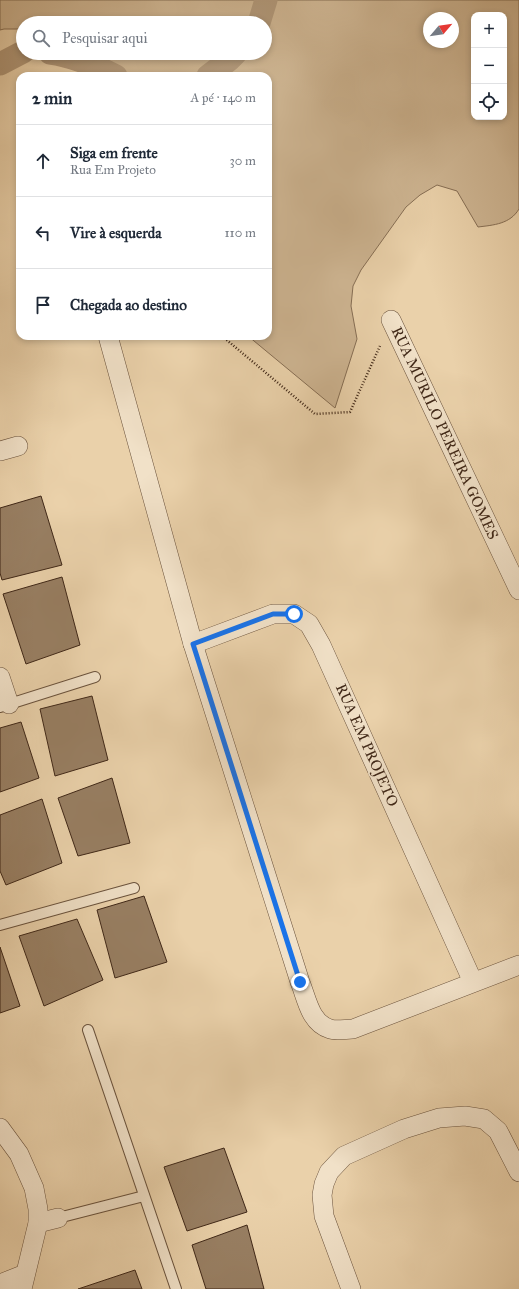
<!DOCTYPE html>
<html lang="pt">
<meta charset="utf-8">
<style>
:root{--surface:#fff;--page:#f6f6f7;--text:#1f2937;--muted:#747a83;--line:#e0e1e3}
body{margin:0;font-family:"IM FELL Great Primer",serif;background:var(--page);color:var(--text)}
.controls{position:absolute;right:12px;top:12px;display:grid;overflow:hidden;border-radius:8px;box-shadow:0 2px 6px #0003}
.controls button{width:36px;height:36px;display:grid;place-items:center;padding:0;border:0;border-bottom:1px solid var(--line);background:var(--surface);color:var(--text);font:20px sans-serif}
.compass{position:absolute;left:423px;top:12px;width:36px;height:36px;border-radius:50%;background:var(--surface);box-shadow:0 2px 6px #0003;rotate:61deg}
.stop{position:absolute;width:12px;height:12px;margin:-9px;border:3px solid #1a73e8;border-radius:50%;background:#fff}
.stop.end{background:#1a73e8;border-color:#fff;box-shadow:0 1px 4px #0008}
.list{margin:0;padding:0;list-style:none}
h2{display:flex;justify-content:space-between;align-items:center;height:52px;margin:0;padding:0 16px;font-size:17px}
h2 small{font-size:13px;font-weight:400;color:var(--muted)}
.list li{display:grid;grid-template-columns:26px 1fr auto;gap:12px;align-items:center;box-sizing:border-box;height:72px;padding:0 16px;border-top:1px solid var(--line)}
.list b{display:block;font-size:15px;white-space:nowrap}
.list p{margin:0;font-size:13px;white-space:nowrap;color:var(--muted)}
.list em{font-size:13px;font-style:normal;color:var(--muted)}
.icon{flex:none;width:22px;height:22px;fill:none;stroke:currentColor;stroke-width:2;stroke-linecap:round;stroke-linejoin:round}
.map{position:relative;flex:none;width:519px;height:1289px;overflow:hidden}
.search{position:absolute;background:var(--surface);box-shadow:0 2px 6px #0003;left:16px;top:16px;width:256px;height:44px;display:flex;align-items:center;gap:10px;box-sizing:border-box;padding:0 14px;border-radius:22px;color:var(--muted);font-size:15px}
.panel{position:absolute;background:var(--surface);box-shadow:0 2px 6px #0003;left:16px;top:72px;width:256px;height:268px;border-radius:12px}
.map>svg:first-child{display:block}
.green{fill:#cdb491;stroke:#866e54;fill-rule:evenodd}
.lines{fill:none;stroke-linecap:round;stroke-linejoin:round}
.canal{stroke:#b09778;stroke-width:23}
.building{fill:#987f63;stroke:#3f2717}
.service-casing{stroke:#6a523c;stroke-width:12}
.minor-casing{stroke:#6a523c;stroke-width:20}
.path{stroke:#3f2717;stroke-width:2.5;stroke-dasharray:1 2;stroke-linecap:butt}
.service{stroke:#f1e1c8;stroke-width:10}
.minor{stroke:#f1e1c8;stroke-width:19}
.route{stroke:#1a73e8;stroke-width:5}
.labels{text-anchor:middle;stroke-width:3;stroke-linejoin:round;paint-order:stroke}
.street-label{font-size:15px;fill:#3f2717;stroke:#f1e1c8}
</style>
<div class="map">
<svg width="519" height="1289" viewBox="0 0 519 1289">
<rect width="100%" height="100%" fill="#ead1aa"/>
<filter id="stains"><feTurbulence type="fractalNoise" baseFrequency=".005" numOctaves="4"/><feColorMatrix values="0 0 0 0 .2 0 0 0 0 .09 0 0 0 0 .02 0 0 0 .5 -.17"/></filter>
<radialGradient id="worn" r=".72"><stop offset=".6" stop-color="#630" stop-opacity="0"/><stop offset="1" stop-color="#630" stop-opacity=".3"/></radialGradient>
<path class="green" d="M0,0H519V209C510,224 494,225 478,227L457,191L437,185L420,195L406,207L361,270L353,286L351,306L357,339L335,408L248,336H268V76H96L91,60L86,53H265V23H23V29H4L0,30ZM474,15H504V117H474ZM429,18H453V42H429Z"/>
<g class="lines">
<g class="canal">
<polyline points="259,23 266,0"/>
<path d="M50,53C72,56 96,66 116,76"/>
<polyline points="0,64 23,52"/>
<polyline points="208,76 229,60 236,53"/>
</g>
</g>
<g class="building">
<polygon points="41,496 62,565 2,580 0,573 0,508"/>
<polygon points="62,577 80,645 26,664 3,594"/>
<polygon points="92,696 108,760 55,776 40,709"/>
<polygon points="21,722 39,778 0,792 0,728"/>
<polygon points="112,778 130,843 78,856 58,798"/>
<polygon points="42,799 62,863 6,885 0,871 0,815"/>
<polygon points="144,896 167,962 115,978 97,910"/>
<polygon points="77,919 103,980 44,1006 19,936"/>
<polygon points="0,947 20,1006 0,1013"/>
<polygon points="224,1148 247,1212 187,1231 164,1167"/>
<polygon points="247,1225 264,1289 206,1289 192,1245"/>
<polygon points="135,1270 142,1289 78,1289"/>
</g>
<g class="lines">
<defs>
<g id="service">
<polyline points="0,707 95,677"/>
<polyline points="0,925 134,888"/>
<polyline points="88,1030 176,1289"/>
<polyline points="58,1218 144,1196"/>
</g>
<g id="minor">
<polyline points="391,320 519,590"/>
<path d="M108,336L193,644L300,982C307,999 310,1023 330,1029C336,1031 346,1029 353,1029L519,965"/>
<polyline points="0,451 18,446"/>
<polyline points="193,644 273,614 294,614 309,624 321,645 473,982"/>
<polyline points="0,677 9,704"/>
<polyline points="0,1128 19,1154 34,1188 38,1209 38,1223 22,1289"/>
<polyline points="38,1223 58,1218"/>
<polyline points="0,1284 25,1274"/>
<polyline points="351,1289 324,1216 322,1195 324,1184 329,1172 344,1156 404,1129 439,1118 465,1116 484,1119 498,1131 519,1172"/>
</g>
</defs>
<use href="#service" class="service-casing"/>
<use href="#minor" class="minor-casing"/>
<polyline class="path" points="222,336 315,414 350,412 380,346"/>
<use href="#service" class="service"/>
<use href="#minor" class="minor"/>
</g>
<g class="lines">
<polyline class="route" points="294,614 273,614 193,644 300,982"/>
</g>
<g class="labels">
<g class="street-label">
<text transform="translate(445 433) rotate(65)" y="5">RUA MURILO PEREIRA GOMES</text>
<text transform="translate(367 745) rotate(66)" y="5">RUA EM PROJETO</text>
</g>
</g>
<rect width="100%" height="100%" filter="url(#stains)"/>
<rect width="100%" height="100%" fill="url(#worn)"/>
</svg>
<div class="controls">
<button>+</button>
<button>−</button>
<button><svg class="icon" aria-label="locate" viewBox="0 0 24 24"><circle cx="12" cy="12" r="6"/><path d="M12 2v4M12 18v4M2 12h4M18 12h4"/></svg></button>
</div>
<svg class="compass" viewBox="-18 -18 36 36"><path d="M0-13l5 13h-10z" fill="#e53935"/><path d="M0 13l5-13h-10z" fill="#747a83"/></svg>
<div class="stop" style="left:294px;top:614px"></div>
<div class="stop end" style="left:300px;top:982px"></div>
<div class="search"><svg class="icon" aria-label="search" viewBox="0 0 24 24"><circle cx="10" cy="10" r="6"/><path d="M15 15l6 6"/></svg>Pesquisar aqui</div>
<section class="panel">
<h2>2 min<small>A pé · 140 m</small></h2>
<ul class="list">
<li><svg class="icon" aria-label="ahead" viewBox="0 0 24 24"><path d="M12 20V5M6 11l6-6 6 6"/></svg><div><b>Siga em frente</b><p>Rua Em Projeto</p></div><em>30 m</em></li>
<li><svg class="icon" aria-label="left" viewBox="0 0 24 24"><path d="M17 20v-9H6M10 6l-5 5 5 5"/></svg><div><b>Vire à esquerda</b></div><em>110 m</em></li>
<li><svg class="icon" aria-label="arrive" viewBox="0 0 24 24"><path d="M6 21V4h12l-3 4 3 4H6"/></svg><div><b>Chegada ao destino</b></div></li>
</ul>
</section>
</div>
